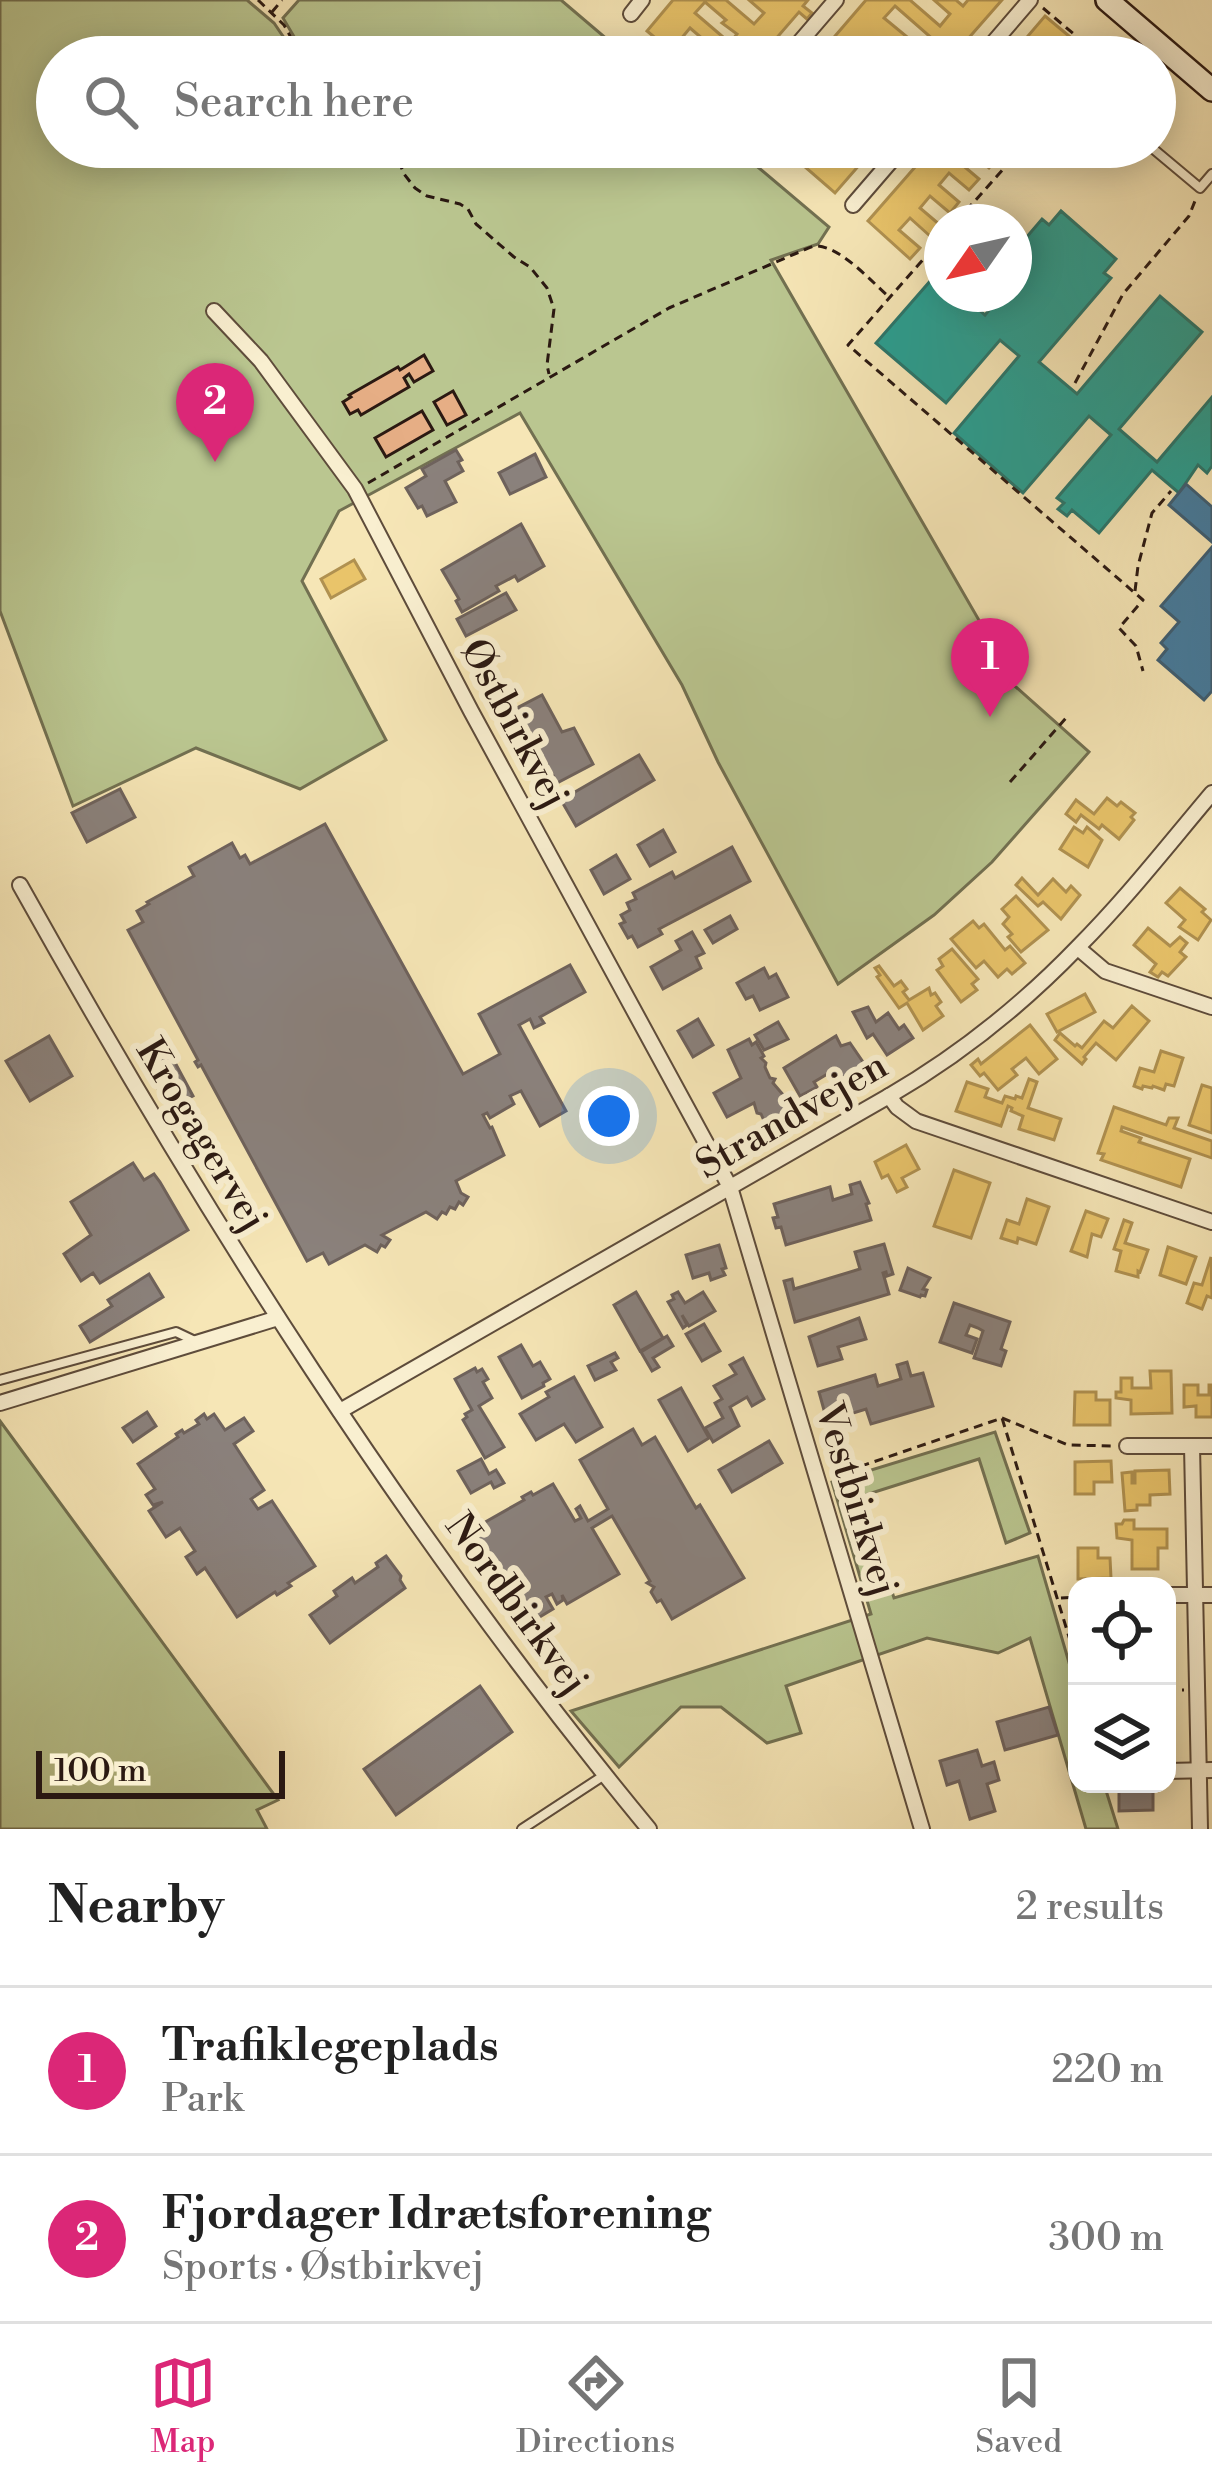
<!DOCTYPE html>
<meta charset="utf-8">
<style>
:root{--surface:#fff;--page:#f2f2f2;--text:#222;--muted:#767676;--line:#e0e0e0;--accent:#db2777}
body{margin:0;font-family:"Libre Bodoni",serif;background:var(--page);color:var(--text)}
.controls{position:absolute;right:36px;bottom:36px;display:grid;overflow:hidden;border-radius:24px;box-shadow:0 6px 30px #0003}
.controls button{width:108px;height:108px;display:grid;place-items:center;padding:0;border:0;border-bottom:3px solid var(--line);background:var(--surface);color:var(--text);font:60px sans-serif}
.compass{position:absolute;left:924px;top:204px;width:108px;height:108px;border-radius:50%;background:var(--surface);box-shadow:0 6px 30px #0003;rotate:236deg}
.scale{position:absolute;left:36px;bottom:30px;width:249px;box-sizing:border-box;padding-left:12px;border:6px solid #2b1912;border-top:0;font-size:33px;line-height:42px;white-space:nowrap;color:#2b1912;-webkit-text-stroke:9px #f9efd0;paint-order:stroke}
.you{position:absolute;left:609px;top:1116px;width:42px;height:42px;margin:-30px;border:9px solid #fff;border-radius:50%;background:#1a73e8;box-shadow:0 0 0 18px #1a73e833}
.badge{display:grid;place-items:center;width:78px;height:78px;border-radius:50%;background:var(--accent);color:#fff;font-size:39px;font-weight:700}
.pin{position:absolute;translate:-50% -99px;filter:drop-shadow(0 3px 6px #0008)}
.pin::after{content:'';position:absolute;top:63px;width:42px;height:36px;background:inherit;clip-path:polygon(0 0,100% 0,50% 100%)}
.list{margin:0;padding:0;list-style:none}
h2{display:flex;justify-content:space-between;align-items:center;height:156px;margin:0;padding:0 48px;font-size:51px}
h2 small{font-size:39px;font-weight:400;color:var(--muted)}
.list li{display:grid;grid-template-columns:78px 1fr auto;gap:36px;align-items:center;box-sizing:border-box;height:168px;padding:0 48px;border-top:3px solid var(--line)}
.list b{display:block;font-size:45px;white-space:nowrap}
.list p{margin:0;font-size:39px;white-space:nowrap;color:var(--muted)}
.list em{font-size:39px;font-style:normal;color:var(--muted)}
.icon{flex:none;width:66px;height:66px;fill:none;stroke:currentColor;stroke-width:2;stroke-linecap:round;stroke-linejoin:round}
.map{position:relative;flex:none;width:1212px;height:1829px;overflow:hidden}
.search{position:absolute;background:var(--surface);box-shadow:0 6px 30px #0003;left:36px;right:36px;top:36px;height:132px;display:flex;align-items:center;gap:30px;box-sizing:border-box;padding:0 42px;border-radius:66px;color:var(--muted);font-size:45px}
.sheet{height:492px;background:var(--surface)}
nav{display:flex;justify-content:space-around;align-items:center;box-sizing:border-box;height:168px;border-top:3px solid var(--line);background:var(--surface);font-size:33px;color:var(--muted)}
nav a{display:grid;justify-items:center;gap:6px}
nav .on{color:var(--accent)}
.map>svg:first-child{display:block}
.green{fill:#bac690;stroke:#727051;stroke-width:3}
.homes{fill:#e9c46a;stroke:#b09150;stroke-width:3;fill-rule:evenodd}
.schools{fill:#2a9d8f;stroke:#2a756a;stroke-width:3}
.public{fill:#457b9d;stroke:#3d5e73;stroke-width:3}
.industry{fill:#8a817c;stroke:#6e625c;stroke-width:3}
.building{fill:#e6ae85;stroke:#2b1912;stroke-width:3}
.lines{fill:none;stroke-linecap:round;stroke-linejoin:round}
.lane-casing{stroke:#5e4c3b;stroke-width:12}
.street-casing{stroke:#5e4c3b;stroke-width:18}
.secondary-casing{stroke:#2b1912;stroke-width:26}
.path{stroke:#2b1912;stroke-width:3;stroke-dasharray:9 6;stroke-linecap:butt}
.lane{stroke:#f9efd0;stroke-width:8}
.street{stroke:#f9efd0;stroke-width:14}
.secondary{stroke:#f9efd0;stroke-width:21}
.labels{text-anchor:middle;stroke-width:12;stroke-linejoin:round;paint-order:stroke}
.street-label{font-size:39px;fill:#2b1912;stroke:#f9efd0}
</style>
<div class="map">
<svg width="1212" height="1829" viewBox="0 0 1212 1829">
<rect width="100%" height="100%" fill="#f6e6b6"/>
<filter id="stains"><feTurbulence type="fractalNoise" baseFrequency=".00167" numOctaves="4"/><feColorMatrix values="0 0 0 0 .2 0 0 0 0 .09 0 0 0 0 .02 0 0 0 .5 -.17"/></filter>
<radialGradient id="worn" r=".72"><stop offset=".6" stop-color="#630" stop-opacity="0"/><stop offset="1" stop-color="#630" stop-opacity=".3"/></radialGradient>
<g class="green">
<polygon points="0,0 247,0 274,23 297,57 57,57 57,147 734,147 829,227 818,244 771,260 991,641 990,664 1089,752 992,862 934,915 838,984 718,762 682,685 520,413 339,511 302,581 386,740 300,789 196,748 73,806 0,611"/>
<polygon points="299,0 561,0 628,57 306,57 283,18"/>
<polygon points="0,1421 278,1800 257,1810 267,1829 0,1829"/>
<polygon points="995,1432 1030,1533 1006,1543 979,1459 862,1496 894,1598 1038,1556 1077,1690 1077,1784 1104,1784 1118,1829 1086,1829 1030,1638 998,1653 927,1638 786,1686 801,1733 767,1743 721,1707 681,1707 619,1767 571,1711 871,1614 832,1482"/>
</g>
<g class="homes">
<path d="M673,0H726L754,24L764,13L749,0H808L803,6L812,13L807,19L799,12L760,57H715L713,55L717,51L690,28L680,40L695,53L699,49L705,54L702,57H678L647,31ZM705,2L726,20L722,23L737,34L730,43L695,13Z"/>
<path d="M866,0H910L940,26L950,14L934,0H956L963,6L968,0H1002L952,57H908L894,45L884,57H861L855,52L851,57H817ZM895,6L934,40L924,51L884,18Z"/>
<polygon points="1045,16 1069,36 1058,49 1067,57 1010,57"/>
<polygon points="782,147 804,147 823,163 833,151 828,147 875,147 835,193"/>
<polygon points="917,147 928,153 932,147 987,147 999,157 989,168 970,151 960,163 979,179 969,190 949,173 939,185 959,202 950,213 930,196 920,208 940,225 930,236 910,218 899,230 920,248 910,259 868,221 923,158 914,151"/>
<polygon points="354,560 365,579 331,598 321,579"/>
<polygon points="1107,798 1117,806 1121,802 1135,813 1131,817 1134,820 1119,839 1102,825 1099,829 1081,815 1076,822 1066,814 1076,800 1094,814"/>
<polygon points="1074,827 1083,833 1087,827 1102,840 1088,867 1060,849"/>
<polygon points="1022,878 1038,895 1053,879 1066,892 1071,886 1080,895 1061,919 1043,902 1038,906 1016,885"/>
<polygon points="1180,888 1205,909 1202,912 1211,920 1198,940 1179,927 1185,920 1166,903"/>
<polygon points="1016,896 1048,930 1021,952 1008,937 1012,934 1003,924 1009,917 1002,909"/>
<polygon points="973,921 979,928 984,924 1005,950 1010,946 1025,963 1012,974 1007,969 998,977 984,961 976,968 951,939"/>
<polygon points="1148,928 1170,946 1180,937 1187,943 1180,952 1186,957 1168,976 1162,972 1158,977 1150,972 1156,964 1134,945"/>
<polygon points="952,949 978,979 972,984 977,990 961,1002 937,970 943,966 939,959"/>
<polygon points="879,966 894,986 901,981 907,989 903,992 909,1000 929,988 931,995 935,993 941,1002 936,1006 943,1016 923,1030 907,1003 899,1008 877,977 880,975 875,968"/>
<polygon points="1085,994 1095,1012 1057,1032 1047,1014"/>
<polygon points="1132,1006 1149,1021 1116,1060 1096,1043 1084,1057 1086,1059 1082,1064 1055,1040 1060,1033 1075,1046 1077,1044 1082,1048 1104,1021 1113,1028"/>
<polygon points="1030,1025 1057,1059 1039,1074 1026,1058 1012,1069 1017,1075 998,1090 984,1073 980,1076 971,1065 978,1059 981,1064"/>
<polygon points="1161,1051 1183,1058 1174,1086 1166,1084 1164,1090 1153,1086 1152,1088 1143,1086 1142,1089 1134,1086 1140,1068 1154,1072"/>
<polygon points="1029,1079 1037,1082 1028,1108 1061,1119 1054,1140 1019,1129 1023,1116 1011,1111 1012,1108 1008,1106 1001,1126 956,1111 967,1082 988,1089 985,1097 1002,1103 1005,1096 1015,1099 1016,1096 1022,1098"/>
<polygon points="1202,1085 1212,1088 1212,1133 1189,1125"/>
<polygon points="1114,1107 1166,1125 1169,1118 1178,1118 1174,1128 1212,1141 1212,1158 1122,1127 1121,1131 1141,1138 1139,1142 1190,1159 1181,1187 1101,1160 1104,1154 1098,1153"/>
<polygon points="906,1145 919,1169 902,1178 907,1187 897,1192 888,1175 882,1178 875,1162"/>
<polygon points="954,1170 990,1183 971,1238 934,1226"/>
<polygon points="1027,1199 1049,1207 1036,1244 1018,1238 1017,1243 1001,1238 1007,1220 1019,1224"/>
<polygon points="1086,1211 1108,1219 1101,1237 1092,1234 1087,1257 1071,1251"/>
<polygon points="1124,1220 1132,1223 1125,1243 1148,1250 1140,1272 1138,1271 1138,1277 1116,1271 1121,1251 1114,1249"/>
<polygon points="1168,1247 1196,1257 1186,1284 1160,1275"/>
<polygon points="1211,1257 1212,1298 1207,1296 1202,1309 1187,1303 1194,1283 1202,1285"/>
<polygon points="1150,1371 1171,1371 1172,1413 1131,1414 1131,1400 1116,1398 1116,1392 1121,1392 1121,1378 1132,1378 1132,1388 1151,1388"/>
<polygon points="1184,1385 1198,1385 1198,1395 1209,1395 1209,1385 1212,1385 1212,1417 1196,1417 1196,1406 1184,1407"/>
<polygon points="1075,1392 1096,1392 1096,1400 1110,1400 1110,1425 1074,1425"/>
<polygon points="1111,1461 1112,1482 1094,1482 1094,1494 1075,1494 1075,1462"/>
<polygon points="1169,1470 1170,1494 1150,1495 1150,1505 1137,1505 1137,1510 1125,1511 1122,1473 1132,1472 1132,1483 1135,1483 1135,1471"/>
<polygon points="1124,1520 1134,1520 1134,1529 1167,1529 1167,1548 1158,1548 1158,1569 1132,1569 1132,1540 1117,1538 1116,1524 1122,1524"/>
<polygon points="1078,1548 1098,1548 1098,1558 1110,1558 1111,1578 1078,1579"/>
</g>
<polygon class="schools" points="1061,211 1116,259 1104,273 1111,278 1039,362 1077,394 1160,296 1202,332 1119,429 1157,462 1212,397 1212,466 1207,473 1198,465 1179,493 1152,470 1099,533 1072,510 1067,516 1058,509 1064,503 1057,498 1111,435 1089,416 1023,493 954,433 1019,356 1000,340 946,403 876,343 932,279 942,288 942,294 949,294 963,305 968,300 985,315 1002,294 1014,294 1014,281 1019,274 1014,270 1014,252 1042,219 1049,225"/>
<g class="public">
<polygon points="1186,484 1212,507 1212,542 1169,505"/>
<polygon points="1212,547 1212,691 1204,700 1158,660 1167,649 1161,643 1179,622 1161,606"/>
</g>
<g class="industry">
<polygon points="456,450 462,460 458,462 463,471 445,481 456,502 427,516 422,506 418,508 406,488 426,476 422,469"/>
<polygon points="535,454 546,477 510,494 499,473"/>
<polygon points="521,524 544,566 518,581 515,576 496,586 499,591 462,612 456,601 459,599 442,570"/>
<polygon points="506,593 516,610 466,636 457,619"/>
<polygon points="542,695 562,732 574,728 593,764 557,783 517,708"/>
<polygon points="639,755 654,780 576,826 561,800"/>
<polygon points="120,789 135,817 87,842 72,813"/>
<polygon points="325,824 463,1074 500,1054 479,1014 570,965 585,992 540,1017 544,1023 534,1028 530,1019 519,1025 566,1111 540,1126 521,1091 510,1096 514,1104 490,1118 487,1113 483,1115 490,1128 492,1127 504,1155 456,1181 461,1193 468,1197 463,1205 459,1202 455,1209 450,1207 446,1214 442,1212 437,1219 426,1212 382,1235 390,1240 385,1247 381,1245 377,1252 365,1245 329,1264 323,1253 307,1261 201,1065 198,1067 195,1062 198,1060 128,930 143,922 137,911 149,904 147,902 194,876 189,867 232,843 240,858 245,855 250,864"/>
<polygon points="663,830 675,852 650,866 638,845"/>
<polygon points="732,847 750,881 659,929 662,934 638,947 632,936 628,938 620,924 625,922 621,915 630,910 627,903 636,899 633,893 672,872 675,878"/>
<polygon points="616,855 630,879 604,894 591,870"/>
<polygon points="730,916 737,929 713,943 705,930"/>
<polygon points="692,932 704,953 696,957 701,968 663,989 651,967 681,950 676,941"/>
<polygon points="764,968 769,978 776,974 788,997 760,1010 753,996 746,999 737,983"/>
<polygon points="868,1007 876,1022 888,1013 899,1029 904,1025 913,1038 887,1055 873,1034 867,1038 853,1012"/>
<polygon points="698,1019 713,1045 693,1057 678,1031"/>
<polygon points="778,1022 788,1039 764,1050 755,1035"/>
<polygon points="49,1036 72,1076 30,1101 6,1061"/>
<polygon points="836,1036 841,1046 850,1043 865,1065 848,1073 851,1078 836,1086 829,1073 814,1082 817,1087 800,1096 784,1068"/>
<polygon points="749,1039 752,1045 756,1042 764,1056 761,1058 766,1063 765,1067 770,1078 775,1079 773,1083 785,1097 790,1112 766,1125 761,1114 757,1113 754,1103 727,1117 714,1093 741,1078 728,1050"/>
<polygon points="165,1044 193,1096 169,1109 141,1057"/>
<polygon points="133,1163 144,1180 154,1174 160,1182 188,1230 100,1283 93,1273 81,1281 64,1254 91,1235 71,1202"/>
<polygon points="860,1182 869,1203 866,1204 871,1220 786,1245 781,1227 776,1228 773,1218 778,1217 774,1204 830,1187 833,1200 852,1194 850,1185"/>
<polygon points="884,1244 893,1274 887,1276 886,1272 883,1273 889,1294 795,1322 784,1281 792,1279 794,1289 860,1269 855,1252"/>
<polygon points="719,1245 726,1268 722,1269 725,1275 711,1280 709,1273 693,1278 686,1255"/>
<polygon points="908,1268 930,1278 923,1289 927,1290 925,1296 921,1295 920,1297 900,1290"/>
<polygon points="149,1274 163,1297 90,1342 80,1326 112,1306 108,1300"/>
<polygon points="636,1292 663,1338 640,1351 614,1305"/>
<polygon points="678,1292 685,1303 703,1292 715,1311 689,1326 682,1315 687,1325 683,1328 668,1302 674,1299 672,1295"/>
<polygon points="954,1303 1010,1322 1001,1349 1006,1351 1001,1366 974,1358 983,1331 978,1328 970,1325 966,1335 977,1339 972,1353 940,1342"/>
<polygon points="859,1318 866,1339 838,1347 842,1359 818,1366 809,1337"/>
<polygon points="704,1324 720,1351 702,1361 686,1334"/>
<polygon points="667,1336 673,1346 653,1358 659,1367 652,1371 641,1352"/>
<polygon points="521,1345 533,1366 540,1362 550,1379 543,1383 544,1386 522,1398 499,1357"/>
<polygon points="615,1353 618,1358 611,1362 616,1370 595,1380 588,1366"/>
<polygon points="743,1358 764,1399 752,1406 747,1397 730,1407 739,1426 713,1442 705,1428 723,1418 715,1403 722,1399 714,1386 736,1374 730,1365"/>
<polygon points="907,1362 911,1376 923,1373 933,1406 871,1424 866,1409 827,1421 819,1392 875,1375 878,1386 901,1379 897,1365"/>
<polygon points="475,1368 477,1372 482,1369 488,1379 483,1382 492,1398 479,1406 504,1447 485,1458 463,1420 467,1417 465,1414 472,1410 455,1379"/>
<polygon points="574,1377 602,1427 576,1442 564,1424 536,1440 520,1414 549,1397 546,1392"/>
<polygon points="681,1388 709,1438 688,1451 659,1400"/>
<polygon points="147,1412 156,1426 133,1442 123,1428"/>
<polygon points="204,1414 207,1419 214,1414 225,1430 244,1418 253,1431 234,1444 264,1490 251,1499 258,1509 272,1501 315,1566 288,1583 291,1586 277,1595 275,1592 237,1617 205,1568 197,1574 186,1557 195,1551 180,1528 166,1537 149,1511 163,1502 153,1505 146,1495 155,1489 138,1464 178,1437 176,1434 182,1430 184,1433 199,1424 196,1420"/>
<polygon points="633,1429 642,1445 655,1437 696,1508 700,1505 744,1578 672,1619 661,1600 657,1602 651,1592 654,1587 647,1583 650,1581 612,1516 592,1528 619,1574 567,1604 562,1595 563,1600 557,1604 552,1594 546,1597 553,1609 528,1624 507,1588 502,1591 499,1585 504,1582 473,1529 524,1500 522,1497 531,1492 533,1495 553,1484 575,1521 581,1518 576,1509 580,1506 588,1521 608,1509 580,1460"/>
<polygon points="769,1441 782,1463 732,1492 719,1470"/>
<polygon points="481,1459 489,1474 496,1470 504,1483 494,1488 491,1482 471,1493 458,1471"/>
<polygon points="386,1556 401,1576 400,1580 405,1588 330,1643 310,1615 337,1596 334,1591 352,1578 355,1583 378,1567 376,1563"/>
<polygon points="480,1686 512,1732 396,1815 364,1769"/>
<polygon points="1049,1707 1058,1735 1005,1750 997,1722"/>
<polygon points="977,1750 982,1766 994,1762 999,1780 987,1784 995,1811 970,1819 959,1781 947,1785 940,1761"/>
<polygon points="1153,1786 1153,1810 1119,1811 1119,1787"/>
</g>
<g class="building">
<polygon points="424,355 433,371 414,382 409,374 404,378 409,387 361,415 358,410 350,414 343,402 351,397 349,395 398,367 400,370"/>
<polygon points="453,391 466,415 447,425 434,402"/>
<polygon points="422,411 433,430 386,457 375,438"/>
</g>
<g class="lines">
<defs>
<g id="lane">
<polyline points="1151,147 1200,188 1212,174"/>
<polyline points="0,1380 176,1332 197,1342"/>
<polyline points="522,1829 603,1776"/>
</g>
<g id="street">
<polyline points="631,14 642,0"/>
<polyline points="787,57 836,0"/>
<polyline points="981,57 1030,0"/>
<polyline points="853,205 903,147"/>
<polyline points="214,311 261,361 355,489 471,711 730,1187 922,1829"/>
<path d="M20,885C204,1215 408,1537 649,1829"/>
<polyline points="1078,948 1105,971 1212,1007"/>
<polyline points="889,1096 897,1107 916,1121 1212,1222"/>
<polyline points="0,1403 278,1318"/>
<path d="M340,1411L889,1096C958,1056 1023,1004 1078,947C1126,899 1168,845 1212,793"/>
<polyline points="1127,1446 1212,1446"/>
<polyline points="1192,1446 1200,1829"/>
<polyline points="1167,1595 1212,1595"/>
<polyline points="1167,1771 1212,1770"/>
</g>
<polyline id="secondary" points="1107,0 1212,90"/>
</defs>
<use href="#lane" class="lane-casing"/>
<use href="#street" class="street-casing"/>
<use href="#secondary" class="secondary-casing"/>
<g class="path">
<polyline points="258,0 284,25 302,57"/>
<polyline points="1043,8 1101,57"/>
<polyline points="272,12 282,0"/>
<polyline points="1103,57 1120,37"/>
<polyline points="393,147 404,174 415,188 427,196 460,204 468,209 476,224 514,257 530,267 547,288 554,309 547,365 549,374"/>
<polyline points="956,222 1023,147"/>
<polyline points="942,238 848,345 1143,600 1119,628 1136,646 1143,671"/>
<polyline points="1075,383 1123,294 1189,216 1195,201"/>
<path d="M368,483L669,308L797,253C803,251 809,247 815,246C839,245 871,281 888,296"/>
<polyline points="1135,591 1138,566 1152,513 1171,491"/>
<polyline points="1010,782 1066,718"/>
<polyline points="1002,1418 1068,1445 1113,1446"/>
<polyline points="832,1476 1002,1418 1077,1663"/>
<polyline points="1061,1598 1077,1597"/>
<polyline points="1167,1690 1184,1690"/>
</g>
<use href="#lane" class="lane"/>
<use href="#street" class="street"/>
<use href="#secondary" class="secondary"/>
</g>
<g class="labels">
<g class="street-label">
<text transform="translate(516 723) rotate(62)" y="14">Østbirkvej</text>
<text transform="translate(791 1114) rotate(-30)" y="14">Strandvejen</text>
<text transform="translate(203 1134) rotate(59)" y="14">Krogagervej</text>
<text transform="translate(858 1499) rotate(73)" y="14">Vestbirkvej</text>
<text transform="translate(518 1603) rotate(54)" y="14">Nordbirkvej</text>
</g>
</g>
<rect width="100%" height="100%" filter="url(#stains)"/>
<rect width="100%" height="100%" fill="url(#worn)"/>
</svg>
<div class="controls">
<button><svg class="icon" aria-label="locate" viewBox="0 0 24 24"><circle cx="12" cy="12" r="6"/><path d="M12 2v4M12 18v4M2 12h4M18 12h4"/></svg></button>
<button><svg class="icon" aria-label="layers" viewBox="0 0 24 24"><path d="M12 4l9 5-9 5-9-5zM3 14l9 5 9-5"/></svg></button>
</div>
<svg class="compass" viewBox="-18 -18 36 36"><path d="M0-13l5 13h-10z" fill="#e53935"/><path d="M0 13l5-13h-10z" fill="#767676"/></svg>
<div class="scale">100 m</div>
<div class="you"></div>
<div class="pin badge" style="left:990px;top:717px">1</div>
<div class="pin badge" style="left:215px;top:462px">2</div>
<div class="search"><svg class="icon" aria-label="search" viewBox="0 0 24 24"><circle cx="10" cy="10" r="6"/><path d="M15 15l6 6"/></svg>Search here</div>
</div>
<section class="sheet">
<h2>Nearby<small>2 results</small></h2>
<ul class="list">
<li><span class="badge">1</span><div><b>Trafiklegeplads</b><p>Park</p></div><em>220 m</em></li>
<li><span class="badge">2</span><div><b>Fjordager Idrætsforening</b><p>Sports · Østbirkvej</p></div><em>300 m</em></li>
</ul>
</section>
<nav>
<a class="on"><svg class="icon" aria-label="map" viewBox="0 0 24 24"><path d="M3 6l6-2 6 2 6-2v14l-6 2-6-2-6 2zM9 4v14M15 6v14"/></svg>Map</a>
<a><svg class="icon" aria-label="directions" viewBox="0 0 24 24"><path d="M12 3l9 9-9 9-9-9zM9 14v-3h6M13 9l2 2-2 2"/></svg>Directions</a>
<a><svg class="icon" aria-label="saved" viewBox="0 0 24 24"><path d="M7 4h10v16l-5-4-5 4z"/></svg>Saved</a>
</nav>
